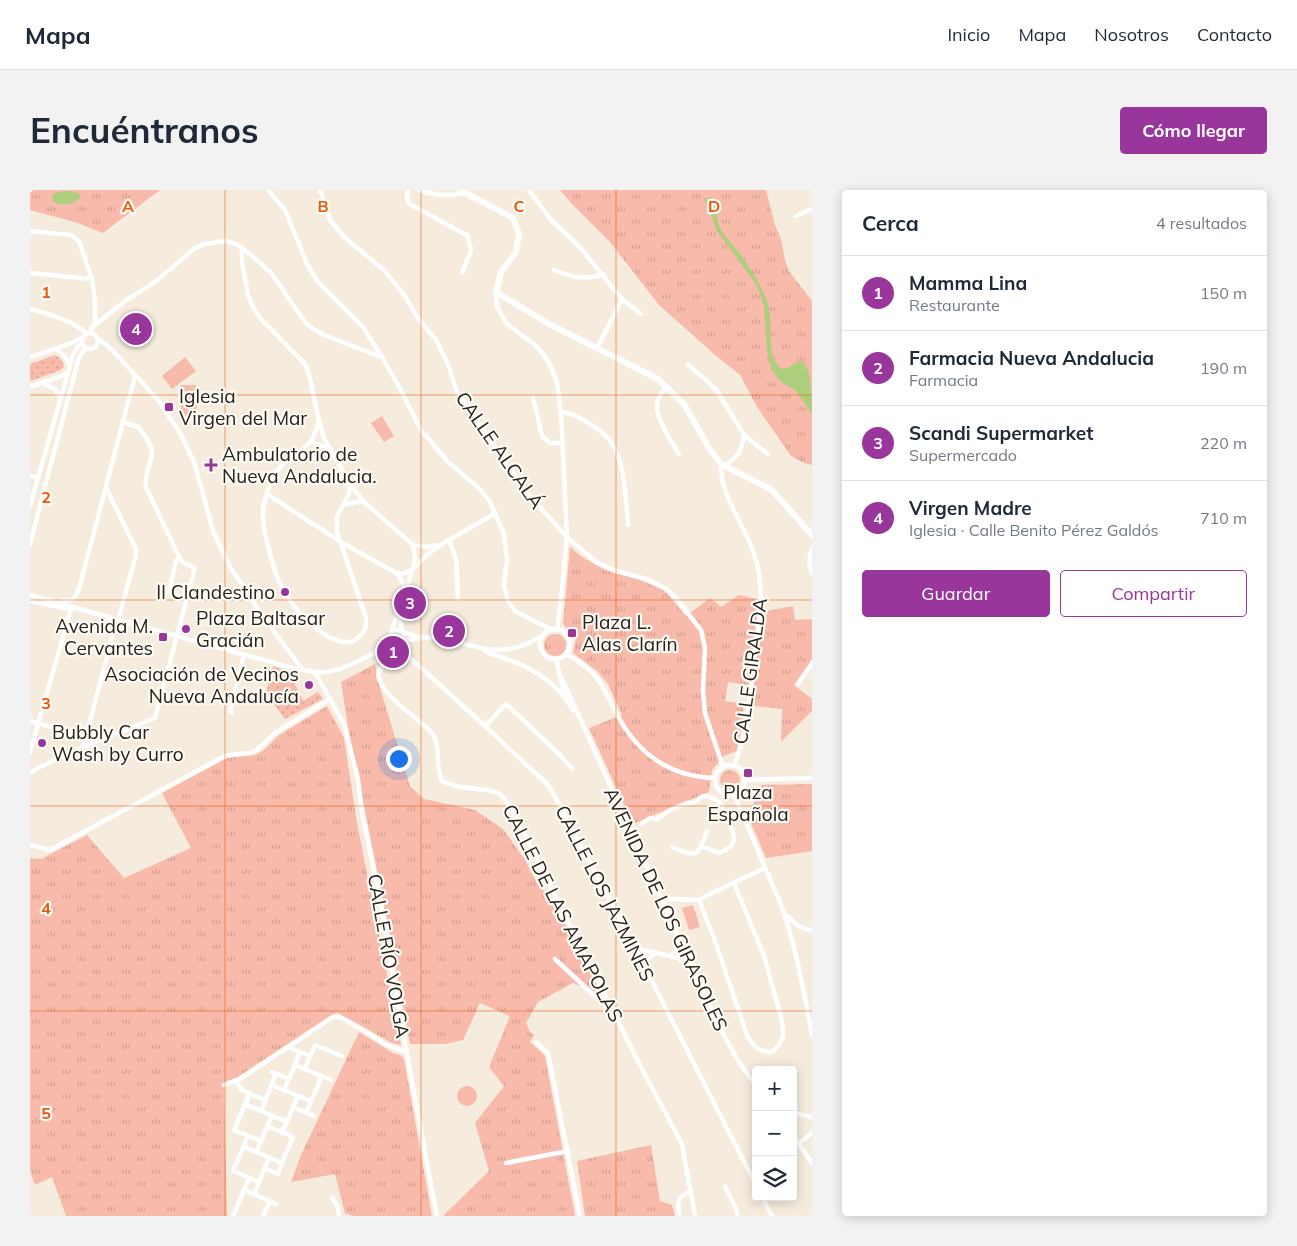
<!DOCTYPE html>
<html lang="es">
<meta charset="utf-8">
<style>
:root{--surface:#fff;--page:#f2f2f3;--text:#1f2937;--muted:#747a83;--line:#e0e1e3;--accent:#98369c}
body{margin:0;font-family:Mulish,sans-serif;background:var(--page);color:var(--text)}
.controls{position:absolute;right:15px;bottom:15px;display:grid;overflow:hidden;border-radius:5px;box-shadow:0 2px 12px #0003}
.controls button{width:45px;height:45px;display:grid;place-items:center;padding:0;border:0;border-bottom:1px solid var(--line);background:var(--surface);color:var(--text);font:25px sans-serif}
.you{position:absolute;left:368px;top:568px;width:18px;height:18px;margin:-12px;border:4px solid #fff;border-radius:50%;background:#1a73e8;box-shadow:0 0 0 8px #1a73e833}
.badge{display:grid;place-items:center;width:32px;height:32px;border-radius:50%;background:var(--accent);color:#fff;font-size:16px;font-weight:700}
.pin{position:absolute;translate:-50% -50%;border:2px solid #fff;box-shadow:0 1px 5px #0006}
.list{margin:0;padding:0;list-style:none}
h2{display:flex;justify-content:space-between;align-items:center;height:65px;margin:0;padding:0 20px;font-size:21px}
h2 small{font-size:16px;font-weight:400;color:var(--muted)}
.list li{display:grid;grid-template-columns:32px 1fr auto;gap:15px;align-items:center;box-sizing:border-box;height:75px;padding:0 20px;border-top:1px solid var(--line)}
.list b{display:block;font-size:19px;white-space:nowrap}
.list p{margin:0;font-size:16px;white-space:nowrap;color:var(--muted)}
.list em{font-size:16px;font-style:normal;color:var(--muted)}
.actions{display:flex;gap:10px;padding:15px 20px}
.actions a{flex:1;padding:11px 0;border:1px solid var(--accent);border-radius:5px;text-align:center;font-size:18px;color:var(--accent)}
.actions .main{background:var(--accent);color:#fff}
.icon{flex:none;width:28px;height:28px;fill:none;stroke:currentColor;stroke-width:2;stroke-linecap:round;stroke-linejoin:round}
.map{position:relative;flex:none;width:782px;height:1026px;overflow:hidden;border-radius:5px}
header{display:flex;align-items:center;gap:30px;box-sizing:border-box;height:70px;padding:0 25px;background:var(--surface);border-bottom:1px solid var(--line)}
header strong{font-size:24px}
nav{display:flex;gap:28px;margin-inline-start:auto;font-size:18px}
.intro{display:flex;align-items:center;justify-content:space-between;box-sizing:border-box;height:120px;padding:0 30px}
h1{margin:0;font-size:35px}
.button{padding:12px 22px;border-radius:5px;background:var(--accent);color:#fff;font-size:18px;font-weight:700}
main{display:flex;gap:30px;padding:0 30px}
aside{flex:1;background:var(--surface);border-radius:5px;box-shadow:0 2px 12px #0003}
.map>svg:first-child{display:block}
.grass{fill:url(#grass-tufts)}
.park{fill:url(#park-dots)}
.pitch{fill:#f8baaa}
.water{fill:#adce7c}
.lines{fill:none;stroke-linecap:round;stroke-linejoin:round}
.street{stroke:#fff;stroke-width:4.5}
.secondary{stroke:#fff;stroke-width:6}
.grid{fill:none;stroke:#e8590c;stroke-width:1;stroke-opacity:0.55}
.poi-dot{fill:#98369c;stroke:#fefaf4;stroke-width:2}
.labels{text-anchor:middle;stroke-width:4.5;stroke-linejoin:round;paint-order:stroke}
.poi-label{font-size:19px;fill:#25211c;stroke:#fefaf4;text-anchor:start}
.street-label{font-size:19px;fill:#25211c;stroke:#fefaf4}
.grid-label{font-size:16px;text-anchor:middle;font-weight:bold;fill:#e8590c;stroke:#fefaf4;stroke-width:4.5;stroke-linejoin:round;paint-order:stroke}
</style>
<header>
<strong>Mapa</strong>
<nav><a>Inicio</a><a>Mapa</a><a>Nosotros</a><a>Contacto</a></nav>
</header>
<div class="intro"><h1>Encuéntranos</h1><a class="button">Cómo llegar</a></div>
<main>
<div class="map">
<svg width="782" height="1026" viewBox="0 0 782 1026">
<defs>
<pattern id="grass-tufts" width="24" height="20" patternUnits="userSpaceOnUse" patternTransform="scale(1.25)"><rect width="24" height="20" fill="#f8baaa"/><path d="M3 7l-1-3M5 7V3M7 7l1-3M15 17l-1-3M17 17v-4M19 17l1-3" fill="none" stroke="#d4a092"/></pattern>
<pattern id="park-dots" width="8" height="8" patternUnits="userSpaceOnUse" patternTransform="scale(1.25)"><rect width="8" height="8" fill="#f8baaa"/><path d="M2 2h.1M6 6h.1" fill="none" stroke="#d4a092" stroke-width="1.8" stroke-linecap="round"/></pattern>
</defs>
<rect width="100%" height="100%" fill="#f5ecdd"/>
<g class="grass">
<polygon points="0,0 130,0 73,43 45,32 0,20"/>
<polygon points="530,0 736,0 745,35 751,49 755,70 759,81 782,111 782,275 774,273 761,266 727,217 710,185 685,165 629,115 580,52 542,14"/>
<polygon points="540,357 552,367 575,380 610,390 635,401 656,426 680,408 691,417 709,405 726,409 727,423 763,416 765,430 782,429 782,469 764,495 782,509 782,521 751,552 752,519 724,516 726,496 698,492 695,511 714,514 712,533 707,561 694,566 682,580 679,602 603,634 559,538 592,525 578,494 567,481 543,463 546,449 533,434"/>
<circle cx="525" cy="455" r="11"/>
<polygon points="345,474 350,498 380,596 394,609 445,620 473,639 494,668 508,695 522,709 572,805 543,793 508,812 496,833 500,842 504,845 500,852 515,866 545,1026 414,1026 414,1025 459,981 445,933 474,896 459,877 480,826 450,813 433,850 415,854 380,854 360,745 318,537 311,492"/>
<polygon points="297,516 314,548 327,633 371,855 362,853 308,823 303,824 206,888 194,892 197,1026 36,1026 22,987 5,995 0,981 0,668 11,669 57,645 94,688 161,658 132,603 197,568 225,565 234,560 249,545"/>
<circle cx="700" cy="590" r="10"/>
<polygon points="782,594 782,661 736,668 718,626 731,595"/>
<polygon points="329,842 363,863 370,865 374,869 402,1026 323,1026 315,1023 305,984 261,992 271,965"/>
<polygon points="621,955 630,1011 642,1015 645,1026 555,1026 547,971"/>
</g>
<g class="park">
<path d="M25,165C30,168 33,171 34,177L31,180L0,191V174Z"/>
<polygon points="243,476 259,482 273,511 288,502 293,509 255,529 236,503"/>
</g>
<g class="pitch">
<polygon points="155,167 166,181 142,199 132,186"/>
<polygon points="151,195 166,195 167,226 151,226"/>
<polygon points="352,226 364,246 354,252 341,233"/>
<polygon points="663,715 670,737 659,740 652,718"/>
<circle cx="437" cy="906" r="10"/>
</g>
<g class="water">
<path d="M39,1L50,4V8C43,15 32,16 23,12L22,6C26,0 33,2 39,1Z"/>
<path d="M681,7C688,17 685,29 691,40C696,48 704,56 710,64C721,78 732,96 738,114C743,131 737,156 745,171C755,190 765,166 774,173C782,183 782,210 782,224L768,204L765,200L750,191L741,179L737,161L734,116L728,98L723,90L686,40L678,16L674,9Z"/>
</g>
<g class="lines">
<g class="street">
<polyline points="238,0 255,20 277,74 288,92 333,137 352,167 368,195 391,240 418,272 450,299 460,312 474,344 477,369 474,395 478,411 485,421 512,435 523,440"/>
<polyline points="290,0 300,30 314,47 355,81 375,106 387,127 406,150 418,174 427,202 498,304 537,347 566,372 586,381 617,389 635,398 645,407 671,440 675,458 673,501 675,523 693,577"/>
<polyline points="378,0 377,5 378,13 438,46 441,61 432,83"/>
<path d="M389,0C404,6 419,6 435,3"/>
<polyline points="499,0 522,31 548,55 592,109 611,124"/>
<polyline points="766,26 782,19"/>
<polyline points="0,41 41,45 49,51 62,89 65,109 65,135"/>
<polyline points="212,58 212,72 218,105 224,119 231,129 275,174 279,184 289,231 294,248 320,294 334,312 383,355"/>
<path d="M524,80C545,89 551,89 574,85"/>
<polyline points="0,83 62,89"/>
<polyline points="466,102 467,117 477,134 504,154 514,165 521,177 527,193 531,222 537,347 531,409 527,440"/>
<path d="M0,119C18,124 43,130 57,144"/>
<circle cx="60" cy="151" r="8"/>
<polyline points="60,143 62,137 98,109 125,92 165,58 175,54 195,51 206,54 212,58 227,70 242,84 275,132 283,139 294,145 351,167"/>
<polyline points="67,148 78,156 87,165 128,210 150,243 164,272 183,341 199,375 231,424 273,480"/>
<polyline points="567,158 592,109"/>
<polyline points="25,159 34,165 40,175"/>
<polyline points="0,167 39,154 52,148"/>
<polyline points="658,175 676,190 687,201 714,245 738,264"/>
<polyline points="13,193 25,199 31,209"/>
<polyline points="0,197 32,186 38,182"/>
<path d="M636,197C633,201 630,205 628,210C622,224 642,252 649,264"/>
<polyline points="503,208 512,246 520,253 533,253"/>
<path d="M531,222C542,223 551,228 560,234C566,237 573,243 578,248C595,267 596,310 598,335"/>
<path d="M289,231C287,238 285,246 280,252C274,260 264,264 256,271C245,281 237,299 234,314C231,328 234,342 238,356C241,368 244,380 249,392C260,414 280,438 303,449C312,452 321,455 328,448C334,443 337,436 336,428L307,342V327L319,304L320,294"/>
<path d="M93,232L108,237C112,243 119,250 121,257C125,269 113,283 116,297L150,369"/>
<polyline points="280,252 299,258"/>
<path d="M691,274C690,306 713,331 723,361C729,376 731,394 731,411L716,540L704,576"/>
<path d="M696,276C709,264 711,263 714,245"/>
<polyline points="0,286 8,288"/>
<polyline points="76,298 106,359 106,365 88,430"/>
<polyline points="237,304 311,352 368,384"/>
<polyline points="313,315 325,312 334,312"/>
<polyline points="0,316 43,165 48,156 52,154"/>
<polyline points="419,350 426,369 428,409"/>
<polyline points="0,354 49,167 56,158"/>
<polyline points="383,355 397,357 408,355"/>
<path d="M782,358C779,367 778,374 782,383"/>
<polyline points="150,369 146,371 139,402 141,404 157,409"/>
<polyline points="368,384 376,383 383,379 397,365 412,354 466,323"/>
<polyline points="368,384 376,400"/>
<path d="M0,405C26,412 52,420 78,427L263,478C273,480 284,483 294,482C320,480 342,461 366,454"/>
<path d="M32,410C43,413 45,408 49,399L105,186"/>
<polyline points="0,411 33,418 43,419"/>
<polyline points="369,421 372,441"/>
<circle cx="525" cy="454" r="15"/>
<circle cx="367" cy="447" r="7"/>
<path d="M373,442C379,444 385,447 392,447C399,448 407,447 415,449C441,454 461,465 488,457C497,455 505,449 513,446"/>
<polyline points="361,443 383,379 385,368 383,355"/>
<polyline points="373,451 391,448"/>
<polyline points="369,453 371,459 379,467 455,536 518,595 524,605 605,758 726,995"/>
<path d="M454,460L459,463C494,474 523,486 543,520"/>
<polyline points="345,461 360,446"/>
<path d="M536,464C547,470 562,480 569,491C579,506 585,524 595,538C617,571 646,587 685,588"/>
<path d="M379,467C376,469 372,471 369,473C363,475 355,473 351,478C335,497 396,532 404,546C409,555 407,563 408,573C408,579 410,585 412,591L425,596L462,601L470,604L480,616L611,877L652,954L665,1026"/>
<polyline points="526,469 535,508"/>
<polyline points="532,489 688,834 707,869 726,896"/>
<polyline points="768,494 782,474"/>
<polyline points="300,509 314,534 328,589 332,622 353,725 376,859 407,1026"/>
<polyline points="202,523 200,521 214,465"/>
<polyline points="0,531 55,547"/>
<polyline points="455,536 476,514 530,565 542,579"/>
<polyline points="53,557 85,437 84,433 80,431 78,427"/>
<polyline points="0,562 41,419"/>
<circle cx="700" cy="590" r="15"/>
<polyline points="0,583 8,578 53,557 125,528 165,378 154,373 150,369"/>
<polyline points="714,590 782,588"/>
<path d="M704,604L753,720C767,761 774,803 782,845"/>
<circle cx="697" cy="629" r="2.5"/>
<polyline points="699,628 712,622"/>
<polyline points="611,634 620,628 626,629 632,626 638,621 657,613 663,613 673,606 677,606 687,610 691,614 696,627"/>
<polyline points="0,655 20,660 193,567 200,565 220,563 227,560 245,543 300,509 285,482"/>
<path d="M671,656L689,663C708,656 706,648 699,631"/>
<path d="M642,657C668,668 667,667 677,641"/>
<polyline points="632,710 636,709 669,710 686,701 735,678"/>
<polyline points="669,710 685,751 718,848 728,859 738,862 743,861 749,855 753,847 753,840 751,827 734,766 704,693"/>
<polyline points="756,725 768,736 782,741"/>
<polyline points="605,758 649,768 655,767 657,764"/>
<polyline points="641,766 646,759 650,750"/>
<polyline points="649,768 650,770 662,778"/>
<polyline points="525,769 583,823"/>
<path d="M614,776C616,770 620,766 626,763"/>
<polyline points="506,852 518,863 550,1026"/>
<polyline points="258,857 280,866"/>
<polyline points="270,862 265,875 301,890"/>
<polyline points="275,879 285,855 312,866"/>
<polyline points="242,882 259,889 254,900"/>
<polyline points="259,889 265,875"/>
<polyline points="205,890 212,900 235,910"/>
<polyline points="194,895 210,889 303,827 310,827 340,844 354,854 373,861 376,859"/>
<polyline points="242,895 268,906"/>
<polyline points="220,903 204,940 231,951 226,962"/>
<polyline points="281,911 268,906 263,917 284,926"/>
<polyline points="215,914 257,932 252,943"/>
<polyline points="231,921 246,884"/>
<polyline points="276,923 292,886"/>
<polyline points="763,923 782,927"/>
<polyline points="257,932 263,917"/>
<polyline points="237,936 263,947 252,973"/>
<polyline points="218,946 203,981 229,992 224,1004"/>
<polyline points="763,946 782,973"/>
<polyline points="231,951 242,926"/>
<polyline points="769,953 782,943"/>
<polyline points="214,957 252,973 248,984 235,978"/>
<polyline points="476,973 538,961"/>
<polyline points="219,988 214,1000 246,1014"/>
<polyline points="229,992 239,968"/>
<polyline points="695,996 707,1021 707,1026"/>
<polyline points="732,1007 742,1026"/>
<polyline points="302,1008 307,1015 309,1026"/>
<polyline points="204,1026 203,1026 214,1000"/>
<polyline points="233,1026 240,1011"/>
<path d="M649,1026C647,1012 647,1007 661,1001"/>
</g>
<polyline class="secondary" points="430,0 483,28 489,44 486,62 471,82 466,102 519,134 628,189 654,214 680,260 691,274 742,300 782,345"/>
</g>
<path class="grid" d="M195,0V1026M391,0V1026M586,0V1026M0,205H782M0,410H782M0,616H782M0,821H782"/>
<g class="poi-dot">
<rect x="134" y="212" width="10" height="10" rx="2.5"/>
<path d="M178.5 267.5h5v5h5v5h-5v5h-5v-5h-5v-5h5z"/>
<circle cx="255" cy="402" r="5"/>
<circle cx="156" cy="439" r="5"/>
<rect x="537" y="438" width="10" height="10" rx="2.5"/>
<rect x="128" y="442" width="10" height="10" rx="2.5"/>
<circle cx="279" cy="495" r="5"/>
<circle cx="12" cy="553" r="5"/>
<rect x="713" y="578" width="10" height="10" rx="2.5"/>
</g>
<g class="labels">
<g class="poi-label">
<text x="149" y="213">Iglesia<tspan x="149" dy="22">Virgen del Mar</tspan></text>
<text x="192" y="271">Ambulatorio de<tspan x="192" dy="22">Nueva Andalucia.</tspan></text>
<text x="245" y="409" text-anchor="end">Il Clandestino</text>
<text x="166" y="435">Plaza Baltasar<tspan x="166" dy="22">Gracián</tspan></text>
<text x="552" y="439">Plaza L.<tspan x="552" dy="22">Alas Clarín</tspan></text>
<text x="123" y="443" text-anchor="end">Avenida M.<tspan x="123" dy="22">Cervantes</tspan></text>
<text x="269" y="491" text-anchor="end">Asociación de Vecinos<tspan x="269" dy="22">Nueva Andalucía</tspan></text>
<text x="22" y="549">Bubbly Car<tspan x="22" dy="22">Wash by Curro</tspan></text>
<text x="718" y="609" text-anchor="middle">Plaza<tspan x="718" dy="22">Española</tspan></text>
</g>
<g class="street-label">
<text transform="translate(470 260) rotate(55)" y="7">CALLE ALCALÁ</text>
<text transform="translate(720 481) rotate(-82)" y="7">CALLE GIRALDA</text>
<text transform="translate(575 703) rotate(63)" y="7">CALLE LOS JAZMINES</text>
<text transform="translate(636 719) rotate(65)" y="7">AVENIDA DE LOS GIRASOLES</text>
<text transform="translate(533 723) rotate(63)" y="7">CALLE DE LAS AMAPOLAS</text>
<text transform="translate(359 766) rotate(80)" y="7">CALLE RÍO VOLGA</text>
</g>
</g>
<g class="grid-label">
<text x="98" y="22">A</text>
<text x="293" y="22">B</text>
<text x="489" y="22">C</text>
<text x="684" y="22">D</text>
<text x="16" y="108">1</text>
<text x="16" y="313">2</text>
<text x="16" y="519">3</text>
<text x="16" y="724">4</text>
<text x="16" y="929">5</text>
</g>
</svg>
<div class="controls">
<button>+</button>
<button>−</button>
<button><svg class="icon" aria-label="layers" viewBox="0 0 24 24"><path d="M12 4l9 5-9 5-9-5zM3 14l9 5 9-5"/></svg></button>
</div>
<div class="you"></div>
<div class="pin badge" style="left:363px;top:462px">1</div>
<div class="pin badge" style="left:419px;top:441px">2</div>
<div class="pin badge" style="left:380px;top:413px">3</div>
<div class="pin badge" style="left:106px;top:139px">4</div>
</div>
<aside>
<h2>Cerca<small>4 resultados</small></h2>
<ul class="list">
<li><span class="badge">1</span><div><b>Mamma Lina</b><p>Restaurante</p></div><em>150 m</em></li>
<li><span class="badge">2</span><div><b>Farmacia Nueva Andalucia</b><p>Farmacia</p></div><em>190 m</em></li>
<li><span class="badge">3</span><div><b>Scandi Supermarket</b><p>Supermercado</p></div><em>220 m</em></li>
<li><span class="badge">4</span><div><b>Virgen Madre</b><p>Iglesia · Calle Benito Pérez Galdós</p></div><em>710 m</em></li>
</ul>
<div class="actions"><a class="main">Guardar</a><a>Compartir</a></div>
</aside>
</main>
